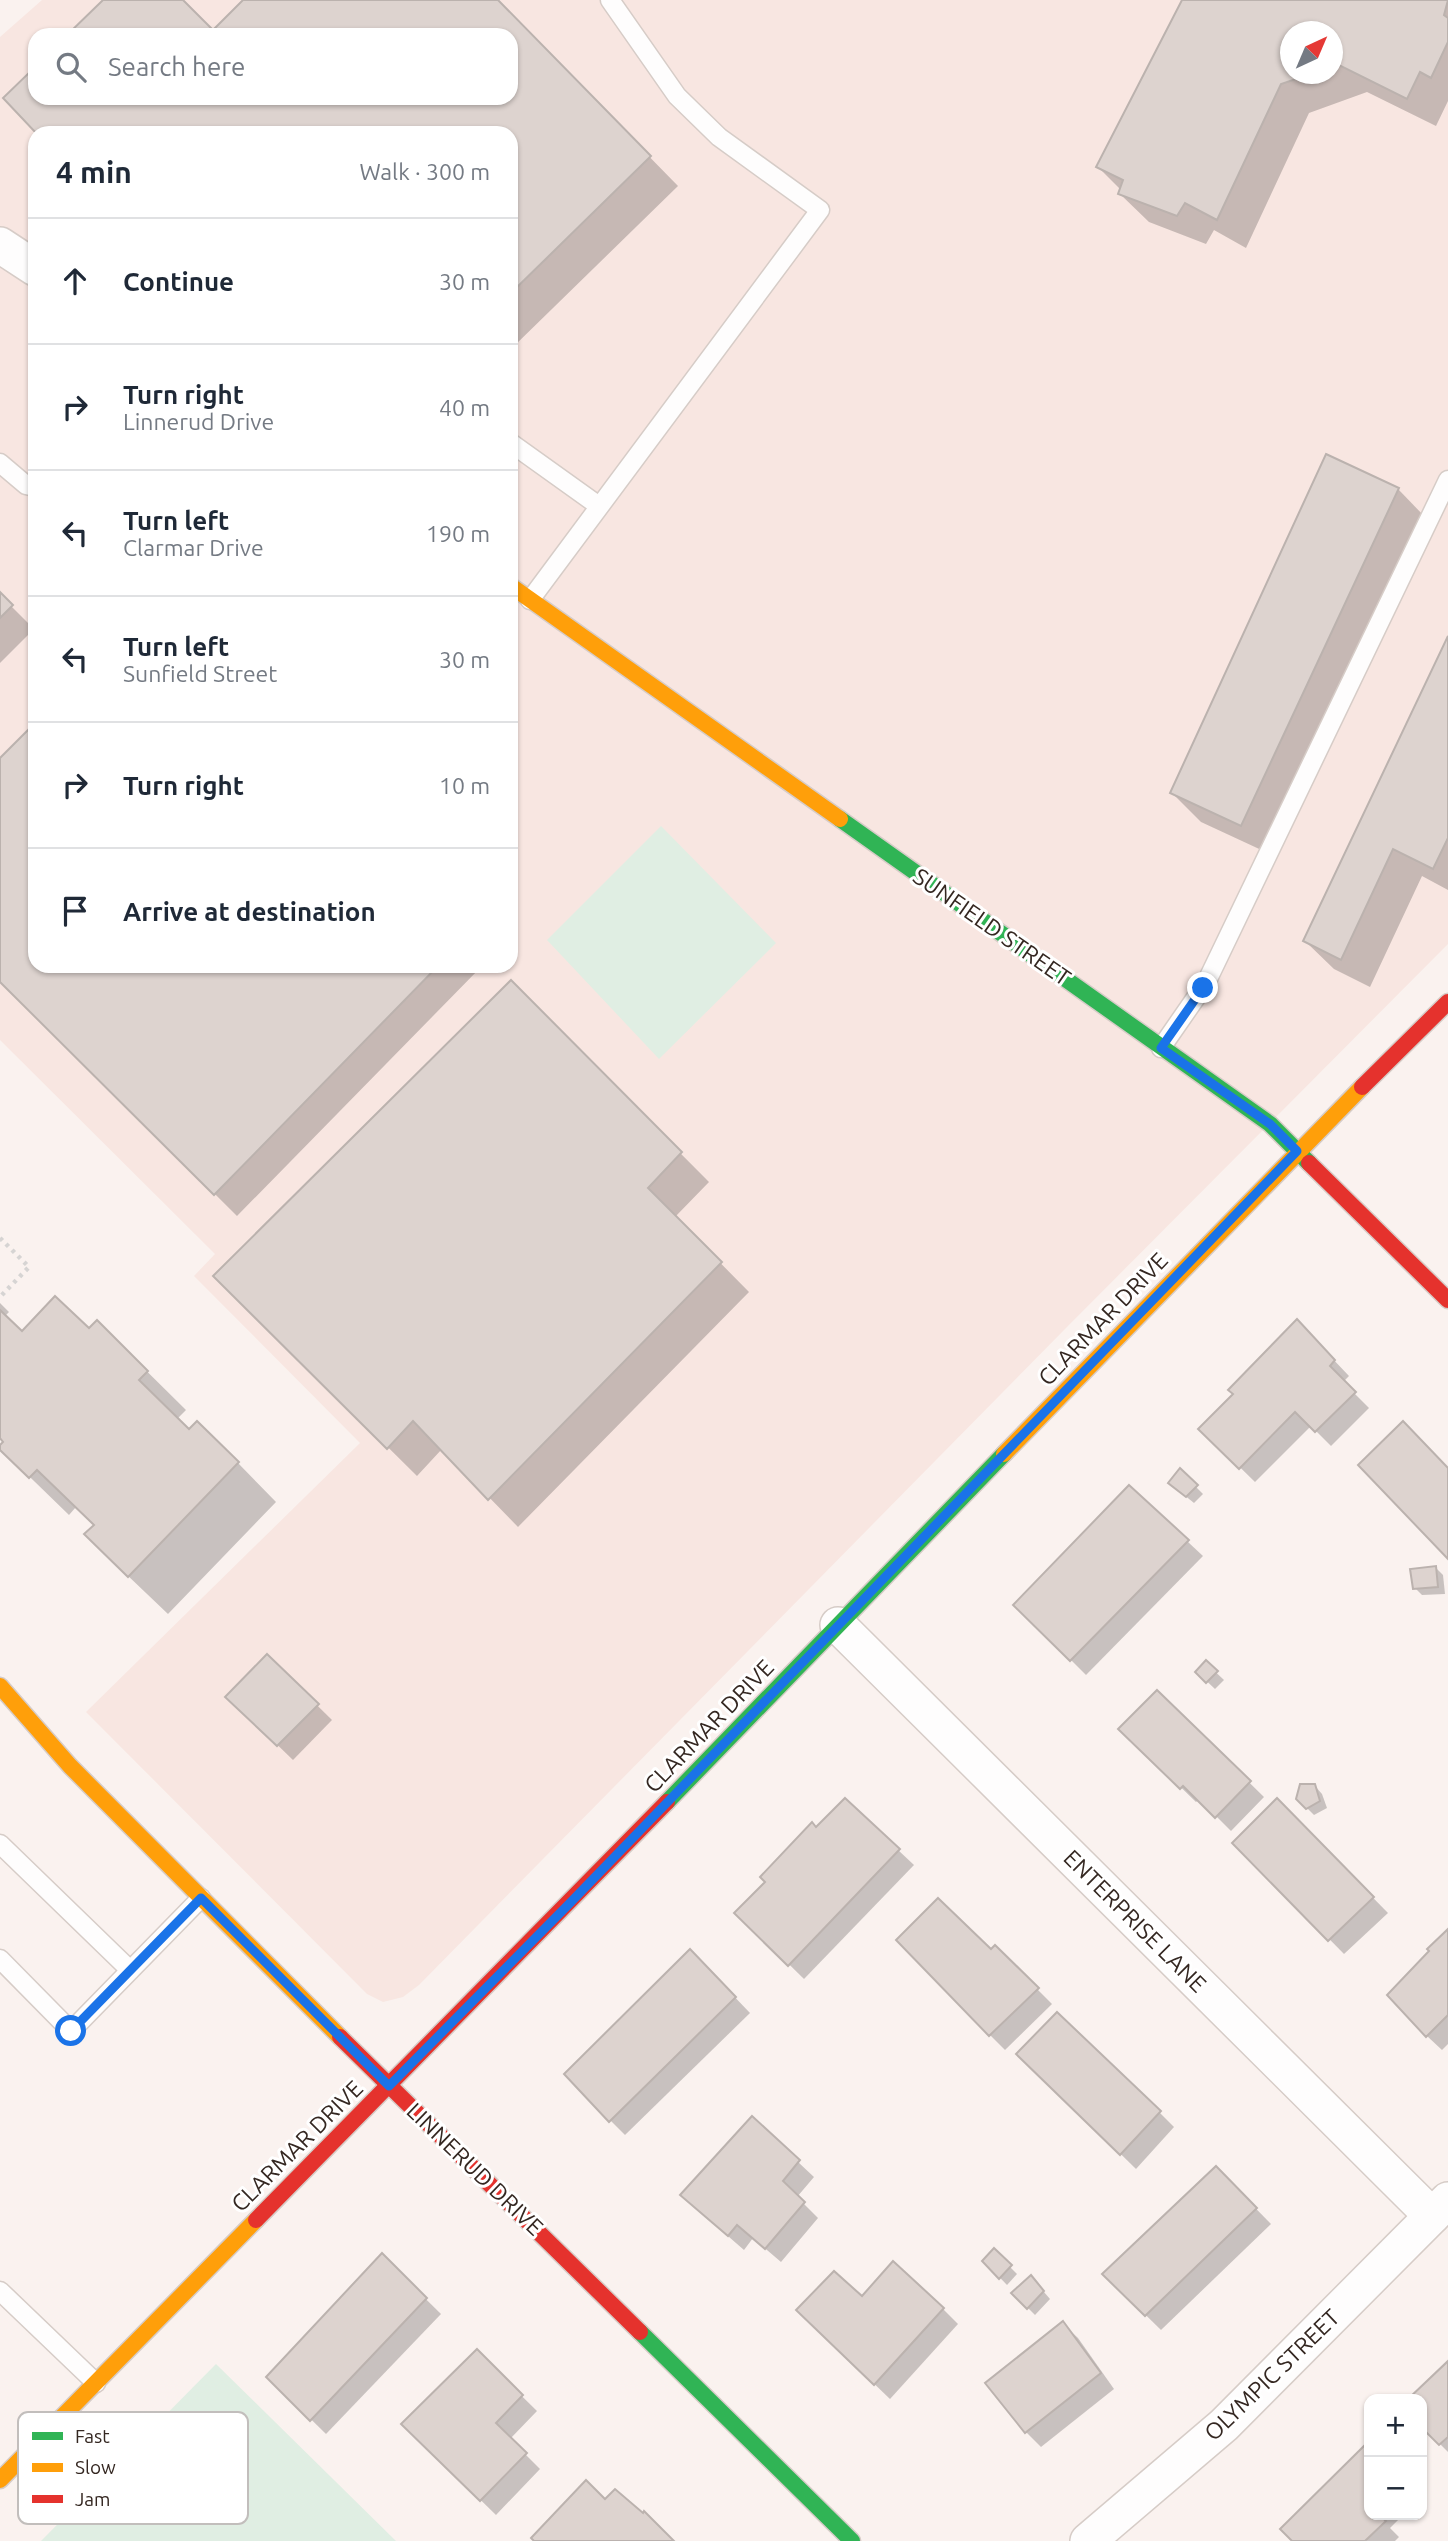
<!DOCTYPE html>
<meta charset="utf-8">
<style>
:root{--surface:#fff;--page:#f2f2f3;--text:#1f2937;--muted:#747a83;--line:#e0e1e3}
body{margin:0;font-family:Ubuntu,sans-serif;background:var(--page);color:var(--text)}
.controls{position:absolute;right:21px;bottom:21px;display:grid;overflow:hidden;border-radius:14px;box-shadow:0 2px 5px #0004}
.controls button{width:63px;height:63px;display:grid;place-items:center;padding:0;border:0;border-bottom:2px solid var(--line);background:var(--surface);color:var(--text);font:35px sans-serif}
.compass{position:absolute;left:1280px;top:21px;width:63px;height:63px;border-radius:50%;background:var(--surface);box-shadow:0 2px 5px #0004;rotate:44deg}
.stop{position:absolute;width:21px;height:21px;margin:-16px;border:5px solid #1a73e8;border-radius:50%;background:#fff}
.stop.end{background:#1a73e8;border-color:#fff;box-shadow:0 2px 7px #0008}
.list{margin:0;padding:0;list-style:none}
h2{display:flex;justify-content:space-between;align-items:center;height:91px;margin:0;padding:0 28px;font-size:30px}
h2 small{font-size:23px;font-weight:400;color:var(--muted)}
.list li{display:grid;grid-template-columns:46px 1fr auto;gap:21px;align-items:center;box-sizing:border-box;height:126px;padding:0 28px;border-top:2px solid var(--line)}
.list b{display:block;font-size:26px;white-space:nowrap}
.list p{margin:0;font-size:23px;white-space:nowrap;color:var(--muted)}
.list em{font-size:23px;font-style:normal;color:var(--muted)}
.icon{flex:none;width:38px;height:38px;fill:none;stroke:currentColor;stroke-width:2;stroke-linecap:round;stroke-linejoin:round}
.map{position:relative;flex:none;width:1448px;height:2541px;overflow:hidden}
.search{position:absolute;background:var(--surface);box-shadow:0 2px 5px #0004;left:28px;top:28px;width:490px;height:77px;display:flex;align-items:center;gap:18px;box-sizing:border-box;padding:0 24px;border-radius:21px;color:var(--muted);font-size:26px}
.panel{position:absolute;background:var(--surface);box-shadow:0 2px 5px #0004;left:28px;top:126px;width:490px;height:847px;border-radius:21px}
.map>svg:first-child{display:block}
.commercial{fill:#f8e6e1;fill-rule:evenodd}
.green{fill:#e0eee3}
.shadow{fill:#0003;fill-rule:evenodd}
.building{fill:#ddd3cf;stroke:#bbb2ae;stroke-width:2}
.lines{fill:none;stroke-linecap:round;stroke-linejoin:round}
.lane-casing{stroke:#d6ccc7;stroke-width:21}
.street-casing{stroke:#d6ccc7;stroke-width:38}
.fast-casing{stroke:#d6ccc7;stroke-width:19}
.slow-casing{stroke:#d6ccc7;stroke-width:19}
.jam-casing{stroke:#d6ccc7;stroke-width:19}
.path{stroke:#d6d4d3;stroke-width:4.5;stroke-dasharray:3.5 5;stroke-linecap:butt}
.lane{stroke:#fefdfd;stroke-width:18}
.street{stroke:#fefdfd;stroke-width:35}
.fast{stroke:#30b455;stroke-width:16}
.slow{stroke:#ff9f0a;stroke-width:16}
.jam{stroke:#e5322d;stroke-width:16}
.route{stroke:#1a73e8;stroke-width:9}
.labels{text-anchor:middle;stroke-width:6;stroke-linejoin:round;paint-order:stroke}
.street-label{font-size:23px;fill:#342721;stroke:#fff}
.key{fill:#fff;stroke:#c2bebc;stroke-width:2}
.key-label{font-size:19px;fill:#342721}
</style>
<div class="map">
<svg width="1448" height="2541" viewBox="0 0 1448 2541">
<rect width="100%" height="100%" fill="#faf2ef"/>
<path class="commercial" d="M42,0H1448V944L1065,1329L419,1985L403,1997L383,2002L367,1994L86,1712L360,1443L194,1276L215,1254L0,1040V37ZM1290,32H1332V74H1290ZM35,35H511V98H35ZM35,133H511V966H35Z"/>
<g class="green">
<polygon points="661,826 776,943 659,1059 547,940"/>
<polygon points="216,2364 396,2541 41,2541"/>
</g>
<g class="shadow">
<polygon points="106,0 181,0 213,32 246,0 496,0 678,186 511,349 511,133 39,133 5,99 35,69 35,98 511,98 511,35 70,35"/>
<path d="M1184,0H1448V101L1436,126L1367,92L1309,113L1246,248L1214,230L1206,244L1149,222L1120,194L1121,190L1098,167ZM1290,32H1332V74H1290Z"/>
<polygon points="1398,489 1426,518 1270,854 1201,822 1172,793"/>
<polygon points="0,595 34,629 0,663"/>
<polygon points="1448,640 1448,890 1422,876 1370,987 1334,969 1305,941"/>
<polygon points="35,725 35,966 482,966 237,1216 0,980 0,761"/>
<polygon points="511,983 709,1182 675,1217 749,1292 518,1527 442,1449 417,1476 215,1276"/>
<polygon points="0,1303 9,1312 4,1317 22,1333 89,1331 97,1322 186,1410 177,1419 189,1431 238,1463 276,1502 168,1614 125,1573 95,1525 76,1507 69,1515 0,1448 5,1442 0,1437"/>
<polygon points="1312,1337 1349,1376 1343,1382 1369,1408 1331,1446 1311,1426 1255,1482 1201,1429"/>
<polygon points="1180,1471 1203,1494 1194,1503 1178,1490"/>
<polygon points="1129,1487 1203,1556 1086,1675 1016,1605"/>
<polygon points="1436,1568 1443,1575 1445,1594 1422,1595 1415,1588"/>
<polygon points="267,1656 332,1720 293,1760 228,1697"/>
<polygon points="1206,1663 1224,1680 1215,1689 1197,1672"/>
<polygon points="1157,1692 1264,1797 1231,1831 1199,1799 1196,1802 1121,1729"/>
<polygon points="1315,1786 1322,1794 1327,1808 1314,1815 1298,1799"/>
<polygon points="845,1800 914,1865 804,1979 737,1913"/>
<polygon points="1277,1800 1388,1913 1344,1954 1235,1843"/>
<polygon points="1448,1931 1448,2044 1442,2050 1427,2036 1432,1951"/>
<polygon points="995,1947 1052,2004 1005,2050 990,2035 991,1951"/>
<polygon points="705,1966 750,2013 625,2135 610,2120"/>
<polygon points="1019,2054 1159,2112 1174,2127 1136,2169"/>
<polygon points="752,2119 814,2177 797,2197 818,2218 781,2262 753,2238 744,2250 698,2210"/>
<polygon points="1216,2168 1271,2224 1161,2330 1104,2274"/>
<polygon points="994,2251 1017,2274 1007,2285 984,2261"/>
<polygon points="382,2256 441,2314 326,2434 268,2377"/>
<polygon points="1038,2285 1050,2299 1035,2315 1013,2293"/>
<polygon points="862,2298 943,2309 958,2324 890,2399 813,2325"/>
<polygon points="1063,2324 1078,2338 1114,2389 1041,2447 1026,2432"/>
<polygon points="477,2352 537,2411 510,2439 540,2469 496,2515 403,2424"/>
<polygon points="1448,2364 1448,2452 1422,2426 1422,2399 1411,2399"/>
<polygon points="1367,2446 1369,2448 1369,2515 1403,2515 1390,2528 1399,2537 1395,2541 1294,2541"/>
</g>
<g class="building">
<polygon points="103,0 183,0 213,30 243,0 498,0 651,156 511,293 511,133 36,133 3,98 35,67 35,98 511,98 511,35 67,35"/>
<polygon points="1182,0 1448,0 1444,15 1448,18 1448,42 1431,78 1420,72 1407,99 1337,64 1332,66 1332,32 1290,32 1290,74 1311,74 1281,84 1217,220 1185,203 1177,216 1118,194 1123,180 1096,167"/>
<polygon points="1326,454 1399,488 1241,826 1170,793"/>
<polygon points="0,592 13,605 0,618"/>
<polygon points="1448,636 1448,838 1433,869 1393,849 1341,960 1303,941"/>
<polygon points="35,723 35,966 438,966 214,1195 0,982 0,758"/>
<polygon points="511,980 682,1152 648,1188 722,1262 488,1500 413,1421 387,1449 213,1276"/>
<polygon points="55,1296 89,1328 97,1320 148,1371 139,1380 189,1429 197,1421 239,1462 128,1577 84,1534 94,1525 37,1470 29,1478 0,1450 0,1445 3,1442 0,1438 0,1310 22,1331"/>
<polygon points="1297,1319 1335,1360 1330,1366 1356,1392 1315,1432 1295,1412 1239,1469 1198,1429 1233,1394 1228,1390"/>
<polygon points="1403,1421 1448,1468 1448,1559 1358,1465"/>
<polygon points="1180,1468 1198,1485 1186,1497 1168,1483"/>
<polygon points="1129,1485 1189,1540 1070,1661 1013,1605"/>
<polygon points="1436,1566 1438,1587 1413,1589 1410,1569"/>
<polygon points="267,1654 319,1704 277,1746 225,1697"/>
<polygon points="1206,1660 1218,1671 1206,1683 1195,1672"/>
<polygon points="1157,1690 1251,1781 1215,1818 1183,1786 1180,1789 1118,1729"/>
<polygon points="1300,1784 1315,1784 1320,1801 1306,1809 1296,1799"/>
<polygon points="845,1798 900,1849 788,1966 734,1913 765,1882 760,1877 812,1822 816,1827"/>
<polygon points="1277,1798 1374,1897 1328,1941 1232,1843"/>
<polygon points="938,1898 991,1949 995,1945 1039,1988 989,2036 896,1940"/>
<polygon points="1448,1929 1448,2015 1426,2037 1387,1995 1429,1951 1427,1949"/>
<polygon points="690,1949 736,1997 609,2122 564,2074"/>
<polygon points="1057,2012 1161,2111 1120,2155 1016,2054"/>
<polygon points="752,2116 800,2160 783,2181 805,2202 765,2249 737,2225 728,2236 680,2195"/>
<polygon points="1216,2166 1257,2208 1145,2316 1102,2274"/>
<polygon points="994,2248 1012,2265 999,2279 982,2261"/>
<polygon points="382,2253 427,2298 310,2421 266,2377"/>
<polygon points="893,2261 944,2308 874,2385 796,2310 834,2271 862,2296"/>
<polygon points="1031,2275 1044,2291 1027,2309 1011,2293"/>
<polygon points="1063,2321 1101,2373 1025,2433 985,2383"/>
<polygon points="477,2349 523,2395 496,2423 527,2453 480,2501 401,2424"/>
<polygon points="1448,2361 1448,2437 1439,2445 1422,2428 1422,2399 1408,2399"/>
<polygon points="1367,2443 1369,2445 1369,2515 1379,2515 1386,2521 1365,2541 1292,2541 1280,2529"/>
<polygon points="586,2480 605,2499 615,2489 643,2513 644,2511 674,2541 534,2541 531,2538"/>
</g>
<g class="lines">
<defs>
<g id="lane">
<polyline points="511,443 599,506"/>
<polyline points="0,463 26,485 35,487"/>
<polyline points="530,600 820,210 719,137 677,96 610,0"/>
<polyline points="1161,1048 1206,983 1448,480"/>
<polyline points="0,1844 130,1970"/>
<polyline points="0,1959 71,2031 201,1898"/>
<polyline points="0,2291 96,2383"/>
</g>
<g id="street">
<polyline points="0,245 35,268"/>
<polyline points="838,1625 1432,2216"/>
<polyline points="1088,2541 1224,2425 1448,2200"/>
</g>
<g id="fast">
<polyline points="840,819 1270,1124 1309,1163"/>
<polyline points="667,1802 1004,1454"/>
<polyline points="640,2332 852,2541"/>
</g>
<g id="slow">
<polyline points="511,586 840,819"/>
<polyline points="1004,1454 1362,1087"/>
<polyline points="0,1686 70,1766 340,2037"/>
<polyline points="0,2480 256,2220"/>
</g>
<g id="jam">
<polyline points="1362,1087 1448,1002"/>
<polyline points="1309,1163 1448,1300"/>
<polyline points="340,2037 640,2332"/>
<polyline points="256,2220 667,1802"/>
</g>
</defs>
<use href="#lane" class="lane-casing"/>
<use href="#street" class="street-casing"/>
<use href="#fast" class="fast-casing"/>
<use href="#slow" class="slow-casing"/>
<use href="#jam" class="jam-casing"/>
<polyline class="path" points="0,1238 29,1267 0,1297"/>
<use href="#lane" class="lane"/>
<use href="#street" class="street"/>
<use href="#fast" class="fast"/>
<use href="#slow" class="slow"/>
<use href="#jam" class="jam"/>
</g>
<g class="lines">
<polyline class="route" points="71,2031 201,1898 389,2086 569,1904 1297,1151 1270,1124 1161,1048 1203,988"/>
</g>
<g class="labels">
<g class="street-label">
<text transform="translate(992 927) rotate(35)" y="8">SUNFIELD STREET</text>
<text transform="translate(1103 1319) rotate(-46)" y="8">CLARMAR DRIVE</text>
<text transform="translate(709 1726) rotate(-46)" y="8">CLARMAR DRIVE</text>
<text transform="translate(1135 1921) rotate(45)" y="8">ENTERPRISE LANE</text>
<text transform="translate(297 2146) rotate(-45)" y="8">CLARMAR DRIVE</text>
<text transform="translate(475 2169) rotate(44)" y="8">LINNERUD DRIVE</text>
<text transform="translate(1272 2375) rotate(-44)" y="8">OLYMPIC STREET</text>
</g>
</g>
<rect x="18" y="2412" width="230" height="112" rx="10" class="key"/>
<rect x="32" y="2432" width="31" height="8" fill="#30b455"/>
<rect x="32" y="2463" width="31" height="9" fill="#ff9f0a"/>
<rect x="32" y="2495" width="31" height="8" fill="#e5322d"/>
<g class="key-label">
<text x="75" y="2443">Fast</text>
<text x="75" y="2474">Slow</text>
<text x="75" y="2506">Jam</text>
</g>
</svg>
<div class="controls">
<button>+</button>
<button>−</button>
</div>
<svg class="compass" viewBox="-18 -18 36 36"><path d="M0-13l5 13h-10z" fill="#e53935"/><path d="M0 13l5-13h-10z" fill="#747a83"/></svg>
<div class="stop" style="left:71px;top:2031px"></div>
<div class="stop end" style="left:1203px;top:988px"></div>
<div class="search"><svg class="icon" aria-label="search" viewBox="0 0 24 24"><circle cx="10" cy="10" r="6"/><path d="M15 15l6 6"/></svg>Search here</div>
<section class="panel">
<h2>4 min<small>Walk · 300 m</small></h2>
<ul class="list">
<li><svg class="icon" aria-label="ahead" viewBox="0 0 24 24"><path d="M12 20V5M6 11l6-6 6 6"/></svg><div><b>Continue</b></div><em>30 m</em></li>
<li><svg class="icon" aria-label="right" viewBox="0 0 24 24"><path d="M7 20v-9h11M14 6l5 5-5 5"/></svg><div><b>Turn right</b><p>Linnerud Drive</p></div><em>40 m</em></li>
<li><svg class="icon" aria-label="left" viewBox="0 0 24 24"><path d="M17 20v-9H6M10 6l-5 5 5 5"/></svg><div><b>Turn left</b><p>Clarmar Drive</p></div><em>190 m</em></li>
<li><svg class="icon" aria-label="left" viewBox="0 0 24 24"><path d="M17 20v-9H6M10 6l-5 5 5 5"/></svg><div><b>Turn left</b><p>Sunfield Street</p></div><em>30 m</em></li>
<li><svg class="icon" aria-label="right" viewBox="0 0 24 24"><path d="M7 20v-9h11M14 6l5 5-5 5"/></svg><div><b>Turn right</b></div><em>10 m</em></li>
<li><svg class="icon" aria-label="arrive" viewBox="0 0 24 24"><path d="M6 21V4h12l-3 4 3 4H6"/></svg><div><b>Arrive at destination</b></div></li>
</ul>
</section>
</div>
